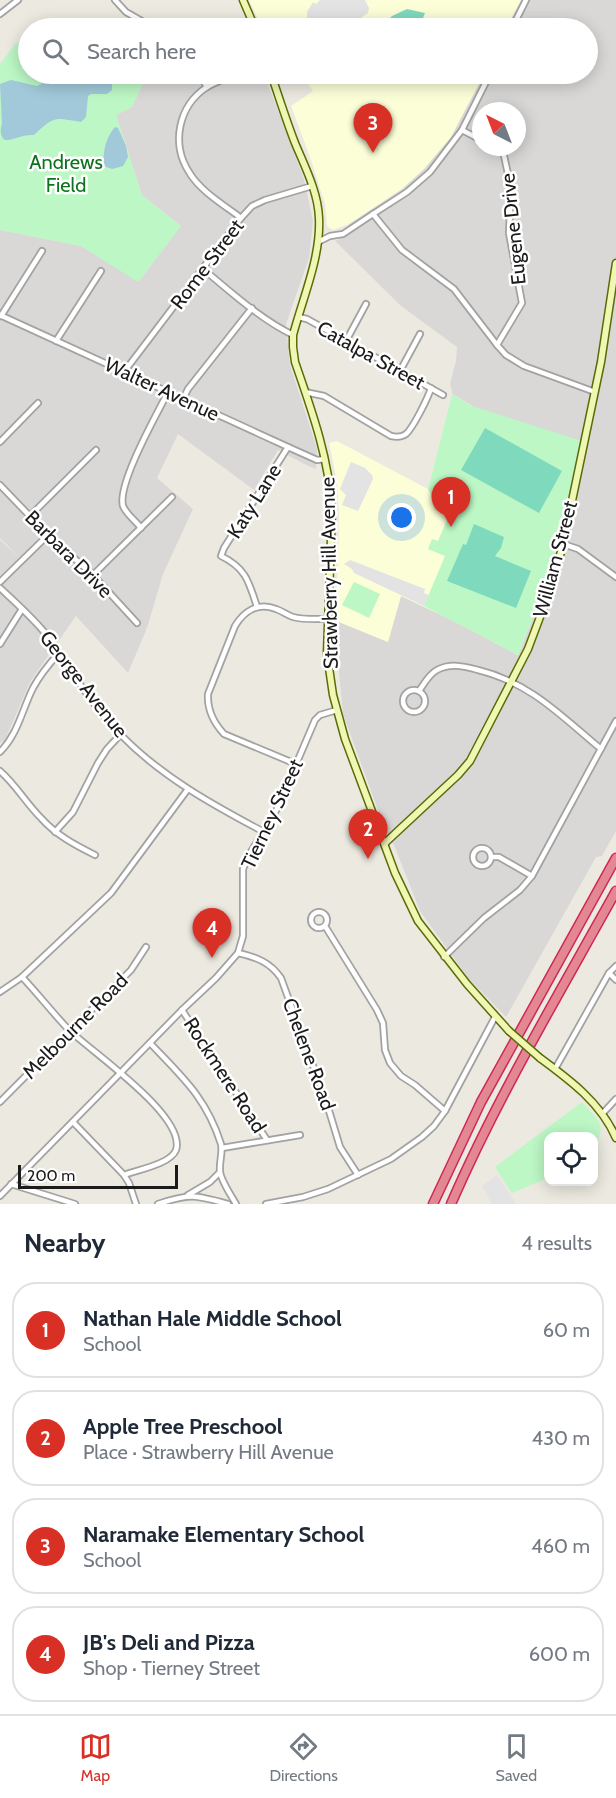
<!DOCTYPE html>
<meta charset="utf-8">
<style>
:root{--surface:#fff;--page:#f6f6f7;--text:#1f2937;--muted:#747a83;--line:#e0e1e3;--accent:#d93025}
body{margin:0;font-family:Cabin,sans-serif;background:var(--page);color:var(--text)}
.controls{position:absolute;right:18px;bottom:18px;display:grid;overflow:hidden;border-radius:12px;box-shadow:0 3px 15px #0003}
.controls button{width:54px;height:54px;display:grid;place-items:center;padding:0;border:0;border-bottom:2px solid var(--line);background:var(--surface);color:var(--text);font:30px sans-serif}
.compass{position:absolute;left:472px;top:102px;width:54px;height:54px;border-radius:50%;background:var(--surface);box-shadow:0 3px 15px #0003;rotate:318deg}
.scale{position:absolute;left:18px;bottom:15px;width:160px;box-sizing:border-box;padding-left:6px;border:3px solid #1b1b1b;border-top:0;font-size:16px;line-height:21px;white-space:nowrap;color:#1b1b1b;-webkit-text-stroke:4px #fff;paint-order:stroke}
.you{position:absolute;left:402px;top:518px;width:21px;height:21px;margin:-15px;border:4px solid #fff;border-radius:50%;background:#1a73e8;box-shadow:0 0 0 9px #1a73e833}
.badge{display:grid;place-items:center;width:39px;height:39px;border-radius:50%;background:var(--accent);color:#fff;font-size:20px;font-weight:700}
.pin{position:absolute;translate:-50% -50px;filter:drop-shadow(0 2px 3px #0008)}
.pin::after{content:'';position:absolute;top:32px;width:21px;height:18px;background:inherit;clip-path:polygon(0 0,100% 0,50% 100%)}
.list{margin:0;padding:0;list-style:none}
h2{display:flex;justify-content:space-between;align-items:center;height:78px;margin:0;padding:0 24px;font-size:26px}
h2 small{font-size:20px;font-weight:400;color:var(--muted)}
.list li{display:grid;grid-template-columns:39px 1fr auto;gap:18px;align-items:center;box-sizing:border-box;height:96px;margin:0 12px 12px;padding:0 12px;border:2px solid var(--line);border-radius:24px}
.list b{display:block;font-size:22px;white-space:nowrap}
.list p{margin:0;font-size:20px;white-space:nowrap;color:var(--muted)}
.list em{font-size:20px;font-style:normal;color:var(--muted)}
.icon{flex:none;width:33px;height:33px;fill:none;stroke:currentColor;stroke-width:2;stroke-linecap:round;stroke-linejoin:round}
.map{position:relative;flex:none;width:616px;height:1204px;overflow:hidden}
.search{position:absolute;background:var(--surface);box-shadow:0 3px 15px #0003;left:18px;right:18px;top:18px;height:66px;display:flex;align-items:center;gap:15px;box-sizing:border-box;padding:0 21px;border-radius:33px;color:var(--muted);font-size:22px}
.sheet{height:510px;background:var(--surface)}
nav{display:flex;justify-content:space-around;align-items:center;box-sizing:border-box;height:84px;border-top:2px solid var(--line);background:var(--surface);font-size:16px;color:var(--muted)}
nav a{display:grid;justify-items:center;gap:3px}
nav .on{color:var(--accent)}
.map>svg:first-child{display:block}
.residential{fill:#d9d8d7;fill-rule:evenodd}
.education{fill:#fbfed7}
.park{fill:#bcf7c5}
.pitch{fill:#7fdabd}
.parking{fill:#e3e3e3}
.water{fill:#a1c9d9}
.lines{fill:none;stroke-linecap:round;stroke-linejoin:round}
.street-casing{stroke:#a2a2a2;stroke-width:8}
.secondary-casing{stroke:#5a6c07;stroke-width:9}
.highway-casing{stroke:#cf2856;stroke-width:11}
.street{stroke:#fff;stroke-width:4.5}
.secondary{stroke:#eff7b3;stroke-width:6}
.highway{stroke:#e38893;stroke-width:8}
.secondary-bridge-casing{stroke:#5a6c07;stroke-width:9;stroke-linecap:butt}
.secondary-bridge{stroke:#eff7b3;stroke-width:6}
.labels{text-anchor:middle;stroke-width:5;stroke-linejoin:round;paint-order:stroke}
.park-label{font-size:20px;fill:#0e731d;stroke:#fff}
.street-label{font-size:20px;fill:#1b1b1b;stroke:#fff}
</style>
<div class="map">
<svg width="616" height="1204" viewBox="0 0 616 1204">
<rect width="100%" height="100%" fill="#ece9e0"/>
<g class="residential">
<path d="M521,0H616V831L602,856L596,857L506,1017L469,979L420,911L394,845L387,835L343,714L334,620L388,642L401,596L450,619L517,654L541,597L472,406L452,394V390L450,384L456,361L457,347L401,306L335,241L346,236L349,224L402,189L424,169L451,137L484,74H588V28H506ZM481,111H517V147H481Z"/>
<polygon points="147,74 154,74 160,77 166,74 264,74 304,179 313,221 309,258 286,324 290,365 317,449 316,469 308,466 278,450 254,490 178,434 157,478 193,509 163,574 147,628 128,673 76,616 30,682 5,740 0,743 0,540 20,558 0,538 0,230 81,246 139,281 181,226 142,195 116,115 132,107"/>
</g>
<g class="education">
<polygon points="249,0 521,0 506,28 262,28"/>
<polygon points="301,74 484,74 451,137 424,169 402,189 349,224 333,230 327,226 325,204 311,160 291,106 313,91"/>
<polygon points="452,394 472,406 560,539 541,597 518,655 450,619 401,596 388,642 334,620 338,569 339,515 337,482 329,443 337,441 428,489"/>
</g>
<g class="park">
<polygon points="28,39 28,74 147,74 132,107 116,115 142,195 181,226 138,282 81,246 0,230 0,64 15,44"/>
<polygon points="452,394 472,406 582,441 560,539 541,597 518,655 424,606 445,556 428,549 432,539 438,541 449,515 434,509 436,504 428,489"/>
<polygon points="354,582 380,594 369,618 342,605"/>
<path d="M582,1102C598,1121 608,1124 594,1147V1136H548V1178L512,1193L495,1167Z"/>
</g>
<g class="pitch">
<polygon points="407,9 425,13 419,28 380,28 392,16"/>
<polygon points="485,428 562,471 539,513 461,470"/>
<polygon points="474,524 504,537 501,548 495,556 531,571 516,608 447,581 463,544 466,545"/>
</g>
<g class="parking">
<polygon points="320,0 365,0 369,8 368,13 346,28 310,28 307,21 307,12 313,2 316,4"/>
<polygon points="351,462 365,468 372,475 373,479 358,511 342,505 346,495 340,489"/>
<polygon points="350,560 425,589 424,593 429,595 424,606 354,573 352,569 344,564"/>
<polygon points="497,1175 516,1204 492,1204 482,1186"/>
</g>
<g class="water">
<path d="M42,74H104L112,84V90L107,94H91L88,96L86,117L81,122C54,118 56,115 34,135C23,134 15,140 5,140C0,137 0,129 2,124L0,84L11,80L37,86L45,82Z"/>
<path d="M115,127L118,128L126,146L128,157L123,166L112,169L104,166C102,153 106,137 115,127Z"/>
</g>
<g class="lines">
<defs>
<g id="street">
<polyline points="115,0 126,12 154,28"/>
<polyline points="0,14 18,0"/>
<polyline points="512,28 526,0"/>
<polyline points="199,74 207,87"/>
<path d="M236,74C227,78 216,82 207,87C178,106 171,144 189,172C200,191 224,205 241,218"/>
<polyline points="462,130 481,140"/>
<polyline points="495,147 503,151 511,188 509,233 522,303 497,345"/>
<polyline points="373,214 402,250 454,289 497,345 506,355 524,366 595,392"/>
<polyline points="318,242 330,236 343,234 373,214 407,192 430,172 462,130 490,74"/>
<path d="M203,269C231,292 260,319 293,335"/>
<polyline points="0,315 288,447 317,460 325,459"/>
<polyline points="1,316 42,251"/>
<polyline points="298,317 307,319 443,395"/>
<polyline points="56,341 101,271"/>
<polyline points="346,341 366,304"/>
<polyline points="400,371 420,334"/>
<polyline points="124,372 241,218 252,206 265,200 312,186"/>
<path d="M305,392L324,396L391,436C396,437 402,437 406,434C413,428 428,398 431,388"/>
<polyline points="183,399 188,389 252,308"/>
<polyline points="0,442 38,403"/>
<polyline points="0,485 48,535 93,575 137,623"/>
<polyline points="30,516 96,450"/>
<path d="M141,528C136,521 126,514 123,506C117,484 157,414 168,392"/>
<polyline points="563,544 578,549 616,577"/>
<polyline points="93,575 172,497"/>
<polyline points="0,582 48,535"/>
<path d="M0,588C15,602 32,617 45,633C70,667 91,706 121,735C162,777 213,805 264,832"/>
<path d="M257,607C249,582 246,568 221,556L224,548L288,447"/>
<polyline points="0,644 22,609"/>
<circle cx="414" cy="701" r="11"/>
<path d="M419,691C424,684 429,674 437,670C450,663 464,666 478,670C531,683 561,716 601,749"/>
<path d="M0,752C18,734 22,710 33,688C40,675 49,664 59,653"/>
<path d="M296,764L224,734C213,722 207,710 208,694L235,626C244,611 258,602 276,609C282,611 287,615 293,617C304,620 316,619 327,619"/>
<path d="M0,771C16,785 26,803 41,818C56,835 75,845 95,855"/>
<polyline points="55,832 73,812 98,763 107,749 120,735"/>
<circle cx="482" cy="857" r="9"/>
<polyline points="491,857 499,857 532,876"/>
<circle cx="319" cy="920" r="8"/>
<polyline points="325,926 377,1010 383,1023 385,1050 390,1063 401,1076 415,1085 445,1111"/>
<path d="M238,953C256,957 270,962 281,978L327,1104L340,1147L358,1175"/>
<polyline points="444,957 484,918 520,890 532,876 616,721"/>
<polyline points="609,973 616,980"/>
<path d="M22,977C38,994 52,1012 68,1029C90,1051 187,1116 176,1150C171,1164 137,1170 124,1175"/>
<polyline points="0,992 22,977 111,893 188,789"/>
<polyline points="182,1010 267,1140"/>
<path d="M150,1043C182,1077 206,1097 221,1144C223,1153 219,1162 220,1171C220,1179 232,1197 236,1204"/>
<polyline points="555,1069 609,973 616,966"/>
<polyline points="0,1102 131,970 146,947"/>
<polyline points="603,1113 616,1099"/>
<polyline points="73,1122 124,1175 129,1183 136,1204"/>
<polyline points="222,1148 300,1135"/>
<polyline points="11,1184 75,1204"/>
<polyline points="188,1195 210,1182 219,1173"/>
<polyline points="0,1196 182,1010 216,978 238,953 243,936 243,869 249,855 277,809 315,720 320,715 337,710"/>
<path d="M158,1204C190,1193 196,1195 228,1204"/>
<polyline points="266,1204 303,1197 328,1189 391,1159 422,1137 434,1126 445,1111 495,1017"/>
</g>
<g id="secondary">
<polyline points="243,0 255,28"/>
<path d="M271,74C279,97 286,120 295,143C305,167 318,192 319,218C321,257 303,297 293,335V347L295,362C312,411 329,458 332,510L327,654L333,695L345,739L395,873L418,921L467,984L509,1031"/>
<polyline points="385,843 458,775 470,761 528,649 552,585 563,544 601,362 616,263"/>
<path d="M540,1058C570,1080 601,1103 616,1138"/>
</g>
<g id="highway">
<polyline points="433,1204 481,1102 616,858"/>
<path d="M451,1204C498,1096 559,994 616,891"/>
</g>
</defs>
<use href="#street" class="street-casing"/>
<use href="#secondary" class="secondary-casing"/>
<use href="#highway" class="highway-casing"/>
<use href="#street" class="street"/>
<use href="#secondary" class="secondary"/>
<use href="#highway" class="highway"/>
<defs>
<polyline id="secondary-bridge" points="509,1031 540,1058"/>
</defs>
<use href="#secondary-bridge" class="secondary-bridge-casing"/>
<use href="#secondary-bridge" class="secondary-bridge"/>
</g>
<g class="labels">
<g class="park-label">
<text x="66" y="169">Andrews<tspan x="66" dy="23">Field</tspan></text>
</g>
<g class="street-label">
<text transform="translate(513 229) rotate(-96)" y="7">Eugene Drive</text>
<text transform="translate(207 264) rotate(-53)" y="7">Rome Street</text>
<text transform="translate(371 355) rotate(29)" y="7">Catalpa Street</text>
<text transform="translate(162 389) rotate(25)" y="7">Walter Avenue</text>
<text transform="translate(254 501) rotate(-58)" y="7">Katy Lane</text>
<text transform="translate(69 554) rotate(45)" y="7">Barbara Drive</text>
<text transform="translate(555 559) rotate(-75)" y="7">William Street</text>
<text transform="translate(329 573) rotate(-91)" y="7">Strawberry Hill Avenue</text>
<text transform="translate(84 684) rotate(52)" y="7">George Avenue</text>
<text transform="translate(272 814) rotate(-65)" y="7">Tierney Street</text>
<text transform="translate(75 1026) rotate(-45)" y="7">Melbourne Road</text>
<text transform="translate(309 1054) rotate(70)" y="7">Chelene Road</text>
<text transform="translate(225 1075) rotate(57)" y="7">Rockmere Road</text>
</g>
</g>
</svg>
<div class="controls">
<button><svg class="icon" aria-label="locate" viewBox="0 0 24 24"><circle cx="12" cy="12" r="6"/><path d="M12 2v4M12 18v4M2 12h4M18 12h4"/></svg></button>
</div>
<svg class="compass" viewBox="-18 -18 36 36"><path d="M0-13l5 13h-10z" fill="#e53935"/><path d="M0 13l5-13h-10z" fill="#747a83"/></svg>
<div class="scale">200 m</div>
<div class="you"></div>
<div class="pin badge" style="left:451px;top:527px">1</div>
<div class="pin badge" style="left:368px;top:859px">2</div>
<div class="pin badge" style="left:373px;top:153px">3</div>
<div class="pin badge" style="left:212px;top:958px">4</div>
<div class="search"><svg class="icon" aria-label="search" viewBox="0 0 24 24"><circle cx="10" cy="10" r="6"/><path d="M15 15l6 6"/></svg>Search here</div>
</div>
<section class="sheet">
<h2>Nearby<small>4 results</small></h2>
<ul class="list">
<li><span class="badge">1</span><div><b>Nathan Hale Middle School</b><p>School</p></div><em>60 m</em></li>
<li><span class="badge">2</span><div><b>Apple Tree Preschool</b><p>Place · Strawberry Hill Avenue</p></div><em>430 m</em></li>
<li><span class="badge">3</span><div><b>Naramake Elementary School</b><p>School</p></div><em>460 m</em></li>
<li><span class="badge">4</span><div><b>JB's Deli and Pizza</b><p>Shop · Tierney Street</p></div><em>600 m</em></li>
</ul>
</section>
<nav>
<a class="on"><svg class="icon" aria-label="map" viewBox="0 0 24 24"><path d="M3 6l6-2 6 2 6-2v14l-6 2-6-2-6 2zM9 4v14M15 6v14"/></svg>Map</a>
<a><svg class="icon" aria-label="directions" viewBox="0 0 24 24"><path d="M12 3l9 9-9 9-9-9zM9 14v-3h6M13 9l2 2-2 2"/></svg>Directions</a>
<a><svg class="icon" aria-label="saved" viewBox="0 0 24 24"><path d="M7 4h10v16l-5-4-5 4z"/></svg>Saved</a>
</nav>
